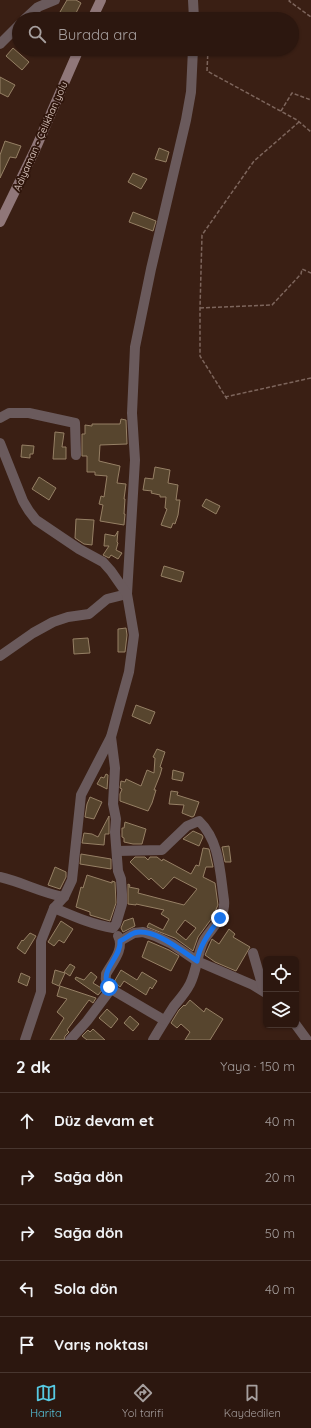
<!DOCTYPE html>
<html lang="tr">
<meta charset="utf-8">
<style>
:root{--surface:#2c170f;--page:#38241d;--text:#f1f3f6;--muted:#a69f9e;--line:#48362f;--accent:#57c9e2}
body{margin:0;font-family:Quicksand,sans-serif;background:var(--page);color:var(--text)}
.controls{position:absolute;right:12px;bottom:12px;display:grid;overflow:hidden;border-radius:6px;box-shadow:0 1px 3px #0004}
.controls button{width:36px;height:36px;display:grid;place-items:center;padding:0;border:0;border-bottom:1px solid var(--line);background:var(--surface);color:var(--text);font:20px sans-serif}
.stop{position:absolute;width:12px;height:12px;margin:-9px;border:3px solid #1a73e8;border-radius:50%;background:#fff}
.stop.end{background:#1a73e8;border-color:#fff;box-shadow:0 1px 4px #0008}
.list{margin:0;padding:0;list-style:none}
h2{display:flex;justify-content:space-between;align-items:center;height:52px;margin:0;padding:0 16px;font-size:17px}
h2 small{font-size:13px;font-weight:400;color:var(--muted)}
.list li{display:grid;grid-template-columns:26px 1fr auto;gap:12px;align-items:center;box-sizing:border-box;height:56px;padding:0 16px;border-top:1px solid var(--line)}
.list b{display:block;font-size:15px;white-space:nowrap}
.list em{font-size:13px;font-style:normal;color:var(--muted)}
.icon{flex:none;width:22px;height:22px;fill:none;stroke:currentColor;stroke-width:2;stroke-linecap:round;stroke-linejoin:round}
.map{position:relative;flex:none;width:311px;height:1040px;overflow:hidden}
.search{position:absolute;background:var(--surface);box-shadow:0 1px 3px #0004;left:12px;right:12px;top:12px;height:44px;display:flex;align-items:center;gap:10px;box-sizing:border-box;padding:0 14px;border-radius:22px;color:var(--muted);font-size:15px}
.sheet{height:332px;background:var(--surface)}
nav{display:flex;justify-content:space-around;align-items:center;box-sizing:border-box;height:56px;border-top:1px solid var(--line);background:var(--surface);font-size:11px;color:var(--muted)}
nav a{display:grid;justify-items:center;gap:2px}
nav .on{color:var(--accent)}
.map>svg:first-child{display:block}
.building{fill:#57452e;stroke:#968065;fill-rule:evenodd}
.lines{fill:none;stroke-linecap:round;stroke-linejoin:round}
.path{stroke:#7d655c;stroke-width:1.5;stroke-dasharray:4 2;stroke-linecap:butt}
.minor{stroke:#6a5a5c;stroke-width:10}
.tertiary{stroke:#6a5a5c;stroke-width:10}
.secondary{stroke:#907779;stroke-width:10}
.route{stroke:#1a73e8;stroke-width:5}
.labels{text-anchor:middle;stroke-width:4;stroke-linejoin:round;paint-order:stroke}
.street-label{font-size:10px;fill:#e6d3cc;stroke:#2f150b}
</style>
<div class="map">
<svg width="311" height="1040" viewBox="0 0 311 1040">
<rect width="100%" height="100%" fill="#3a1f14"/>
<g class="building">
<polygon points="67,0 76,0 81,3 73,19 60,12"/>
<polygon points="13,48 29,62 22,70 6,56"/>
<polygon points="0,77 15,85 8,97 0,93"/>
<polygon points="5,141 21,146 16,158 10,157 0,178 0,155"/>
<polygon points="159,148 169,152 166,162 155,159"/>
<polygon points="133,173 147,179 141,189 128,182"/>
<polygon points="133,212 156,221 153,231 129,222"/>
<polygon points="121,419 126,420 127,444 100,445 99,461 120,466 117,483 126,484 124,499 125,499 124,514 125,514 124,525 100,521 103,505 99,504 101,496 104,497 107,476 95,475 95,472 87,472 87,456 82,456 82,434 85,434 85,425 92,426 92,424 120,424"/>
<polygon points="55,432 64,433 62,447 66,447 66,459 53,459"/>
<polygon points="22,445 34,446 33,454 30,454 30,458 21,457"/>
<polygon points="155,467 170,470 168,483 178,485 176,500 180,500 178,515 175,524 173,523 171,528 161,525 167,509 165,508 166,497 160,497 160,495 151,493 152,491 143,490 145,478 153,479"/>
<polygon points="39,477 56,488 49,500 32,489"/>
<polygon points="206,499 220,506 216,514 202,506"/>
<polygon points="76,519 94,520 92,545 84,544 75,538"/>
<polygon points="118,531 117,542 118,543 116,550 122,553 118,559 111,555 109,558 103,555 109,546 104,546 105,534 115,536"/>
<polygon points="164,566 184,572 181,582 161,576"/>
<polygon points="126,628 127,635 125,652 118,652 118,629"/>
<polygon points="88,638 90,653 74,654 73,639"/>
<polygon points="136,705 155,712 150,724 132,716"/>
<polygon points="157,749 165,752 160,767 162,768 160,775 154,790 156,790 152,803 148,811 120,801 120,794 122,789 120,788 121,781 125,782 126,779 141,786 147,770 154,773 155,758 153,757"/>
<polygon points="173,770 184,773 182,781 172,779"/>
<polygon points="106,774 108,775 107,789 97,784 101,777 104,778"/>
<polygon points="171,791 178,792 177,795 199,802 194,816 192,817 182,813 184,805 169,804"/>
<polygon points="90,797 102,802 94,819 85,817 87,804"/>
<polygon points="109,816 109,834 105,834 104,845 82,843 84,833 92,834 98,837"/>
<polygon points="125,822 146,829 142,844 133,844 124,842 124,838 122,837 122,828 124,828"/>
<polygon points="193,831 202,835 203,837 199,846 183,839"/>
<polygon points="229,846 231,862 225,862 222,847"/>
<path d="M203,848L209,849L213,867H206L203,877L215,883L218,905L212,918L198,937L193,951L175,938L147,927L149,923L163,930L169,919L161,914L164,910L136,904V905L128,904V884L130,885L129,887L139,889L138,893L184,905L197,889L174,877L163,889L151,878L149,880L130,862L135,857H145L148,860L150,857H157L162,861L163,859L191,874L196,865L199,866ZM185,920L196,928L186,940L176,932Z"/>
<polygon points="81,854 111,859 111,869 80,864"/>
<polygon points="55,867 66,872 66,877 60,889 48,885"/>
<polygon points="87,875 112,883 112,881 115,882 116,903 110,921 90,915 90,912 76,907 81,887 83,888"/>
<polygon points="133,918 135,926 123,932 121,928 124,921"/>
<polygon points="61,921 73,929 64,943 59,940 54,946 48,942"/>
<polygon points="229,929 235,934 233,937 250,947 236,971 215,962 205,955 212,939 219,944"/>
<polygon points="30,933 36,936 25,954 17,948 22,940 23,941"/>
<polygon points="148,941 169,950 179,956 171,971 142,957"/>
<polygon points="70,964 75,967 70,976 64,972"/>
<polygon points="55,970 65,973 59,986 52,983"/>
<polygon points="121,970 137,980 142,972 157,981 152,989 150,987 146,995 124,981 120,987 114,982"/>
<polygon points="91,972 97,977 93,983 103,989 98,995 75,979 76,977 84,980"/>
<polygon points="21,973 30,977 27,986 18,982"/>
<polygon points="60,986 96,998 93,1003 89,1000 67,1030 69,1032 65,1036 64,1040 50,1040 64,1018 57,1012 67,999 57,996"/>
<polygon points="190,1000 204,1012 206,1008 223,1019 210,1040 185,1040 190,1032 181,1024 177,1028 171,1023 179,1010 184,1005 185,1006"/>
<polygon points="107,1009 118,1019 111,1028 99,1018"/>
<polygon points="130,1016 139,1024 133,1031 124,1023"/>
<polygon points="93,1029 105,1040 87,1040 82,1036 88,1030 90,1032"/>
</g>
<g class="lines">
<g class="path">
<polyline points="290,0 289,1 311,17"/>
<polyline points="208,49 207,71 297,120 311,132"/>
<polyline points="281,111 292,93 311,100"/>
<polyline points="200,308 272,305 301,274 302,269 311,273"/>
<polyline points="225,397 311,378"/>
<polyline points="227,399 200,356 200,308 202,235 254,161 299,122"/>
</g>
<g class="minor">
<polyline points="193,0 194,19"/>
<polyline points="25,19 38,7 55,0"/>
<polyline points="0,44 19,25"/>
<polyline points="0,418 9,413 29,413 75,423 76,455"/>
<polyline points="0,656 33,633 53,622 68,617 89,614 107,599 127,594 135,460 132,413 135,347 151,269 186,120 191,92 193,49"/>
<path d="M117,851L162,850L187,826L199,821C220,841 220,873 224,900C226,917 212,927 204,940C197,954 197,970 190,984C186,992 180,999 174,1006C167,1017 160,1028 153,1040"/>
<path d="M0,877C22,882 42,893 64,897"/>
<path d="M54,908C73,916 93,925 113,928L116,924L122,904V894L121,879L118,871L115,832L116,819L113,804L115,768L111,737"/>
<polyline points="120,941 134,933 143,932 155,936 172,944 197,961 253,985 266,993"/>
<polyline points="253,953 264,991"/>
<path d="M111,989C107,985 105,980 106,974C112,963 125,949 118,936"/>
<polyline points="296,1025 307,1040"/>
<polyline points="70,1040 87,1021 111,989 164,1020"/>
</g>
<polyline class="tertiary" points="0,443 23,501 29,511 36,520 79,549 103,562 111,571 127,594 134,635 129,672 111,737 81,795 72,880 64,897 54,908 41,941 41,992 25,1040"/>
<g class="secondary">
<polyline points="92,19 101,0"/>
<polyline points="0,222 35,150 79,49"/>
</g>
</g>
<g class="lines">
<path class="route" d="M109,987C98,971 122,957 120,941C125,939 129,935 134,933C153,927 182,951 197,961C200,944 210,932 220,918"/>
</g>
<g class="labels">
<g class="street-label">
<text transform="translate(40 136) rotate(-66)" y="4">Adıyaman - Çelikhan yolu</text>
</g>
</g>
</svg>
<div class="controls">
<button><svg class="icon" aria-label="locate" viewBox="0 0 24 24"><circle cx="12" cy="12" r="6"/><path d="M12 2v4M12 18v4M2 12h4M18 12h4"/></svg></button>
<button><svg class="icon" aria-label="layers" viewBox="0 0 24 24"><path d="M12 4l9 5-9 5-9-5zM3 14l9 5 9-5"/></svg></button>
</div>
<div class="stop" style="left:109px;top:987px"></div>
<div class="stop end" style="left:220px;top:918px"></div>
<div class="search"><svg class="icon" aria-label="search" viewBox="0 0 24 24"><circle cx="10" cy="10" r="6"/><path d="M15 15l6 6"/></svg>Burada ara</div>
</div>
<section class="sheet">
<h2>2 dk<small>Yaya · 150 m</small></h2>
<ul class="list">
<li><svg class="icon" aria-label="ahead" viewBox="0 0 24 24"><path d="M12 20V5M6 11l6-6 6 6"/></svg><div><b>Düz devam et</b></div><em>40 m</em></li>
<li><svg class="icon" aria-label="right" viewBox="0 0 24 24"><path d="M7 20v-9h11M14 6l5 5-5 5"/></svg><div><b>Sağa dön</b></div><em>20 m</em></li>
<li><svg class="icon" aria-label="right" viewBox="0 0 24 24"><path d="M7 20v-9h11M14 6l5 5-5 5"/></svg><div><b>Sağa dön</b></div><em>50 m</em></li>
<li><svg class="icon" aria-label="left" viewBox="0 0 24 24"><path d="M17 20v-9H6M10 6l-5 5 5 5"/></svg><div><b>Sola dön</b></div><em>40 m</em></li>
<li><svg class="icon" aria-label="arrive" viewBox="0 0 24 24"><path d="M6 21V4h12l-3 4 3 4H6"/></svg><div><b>Varış noktası</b></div></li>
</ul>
</section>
<nav>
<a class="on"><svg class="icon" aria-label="map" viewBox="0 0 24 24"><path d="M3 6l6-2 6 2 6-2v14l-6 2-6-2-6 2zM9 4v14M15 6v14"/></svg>Harita</a>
<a><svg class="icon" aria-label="directions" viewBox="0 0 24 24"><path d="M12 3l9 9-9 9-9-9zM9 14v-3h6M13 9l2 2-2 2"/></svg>Yol tarifi</a>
<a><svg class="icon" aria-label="saved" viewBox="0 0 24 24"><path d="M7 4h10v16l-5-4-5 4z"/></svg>Kaydedilen</a>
</nav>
